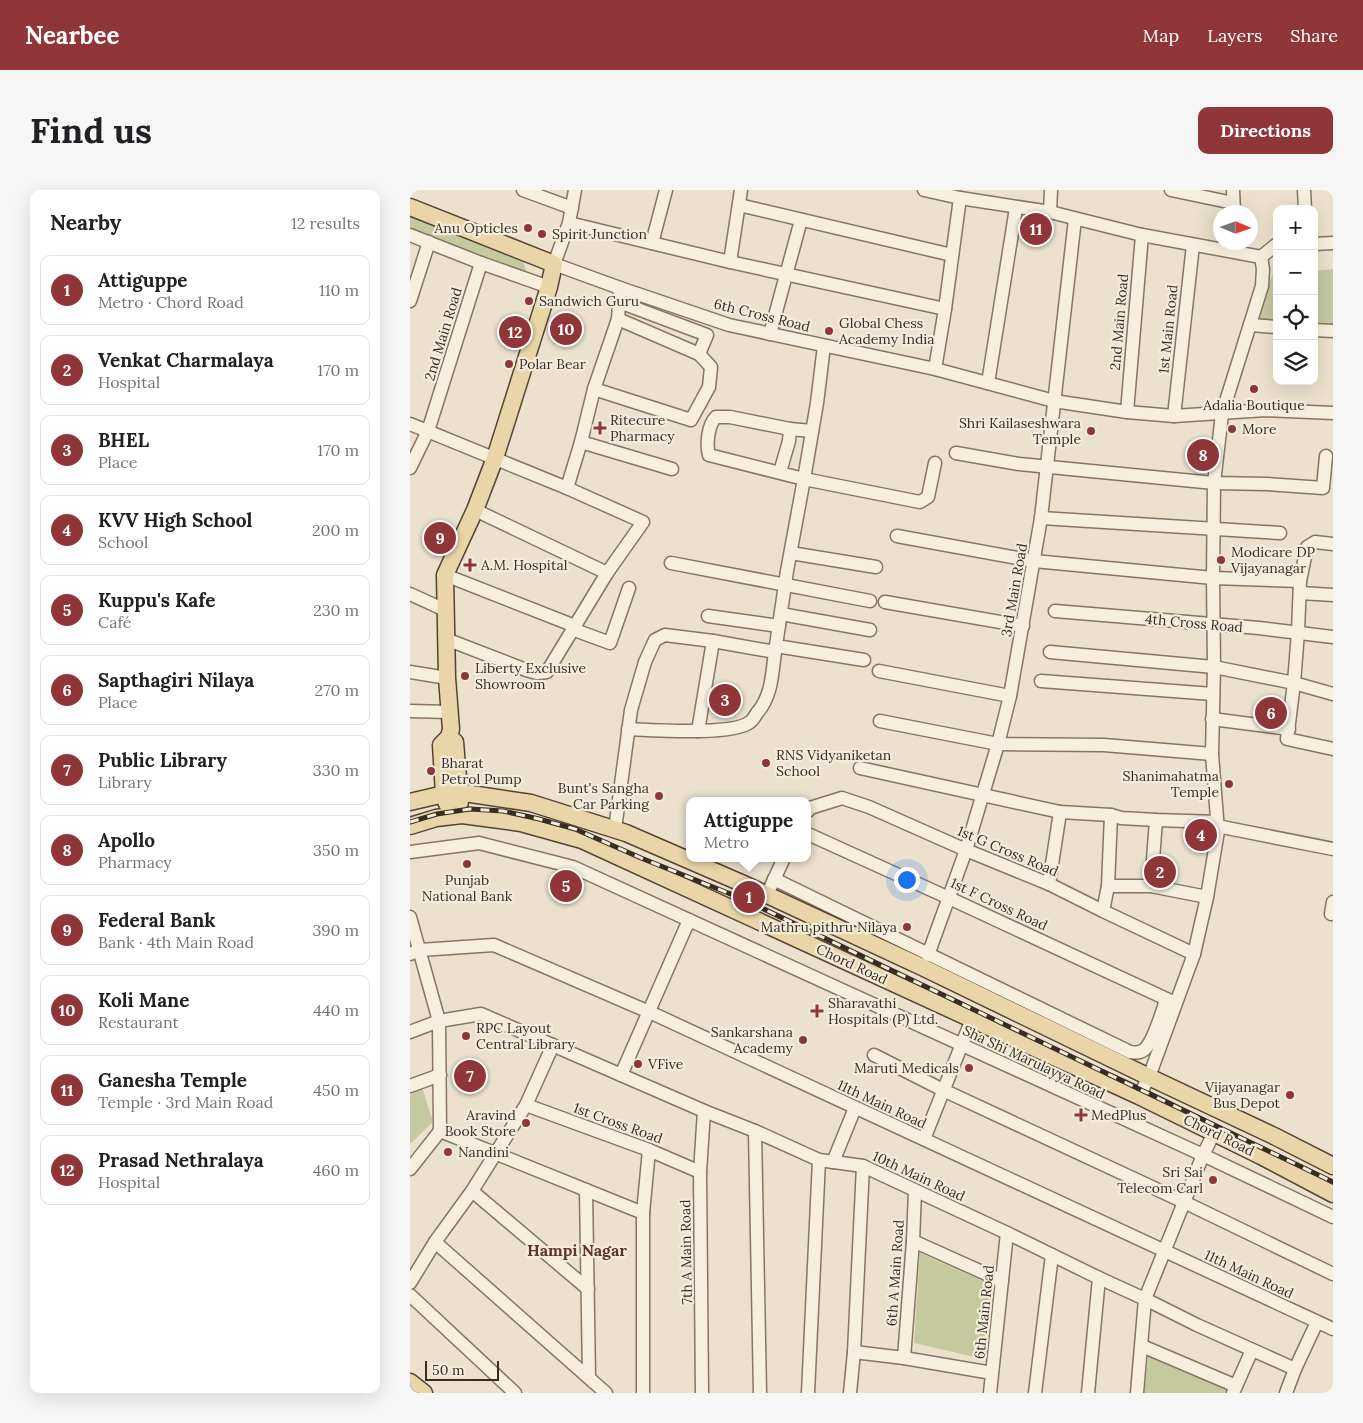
<!DOCTYPE html>
<meta charset="utf-8">
<style>
:root{--surface:#fff;--page:#f6f6f6;--text:#202124;--muted:#757577;--line:#e0e0e0;--accent:#913638}
body{margin:0;font-family:Lora,serif;background:var(--page);color:var(--text)}
.controls{position:absolute;right:15px;top:15px;display:grid;overflow:hidden;border-radius:10px;box-shadow:0 5px 20px #0002}
.controls button{width:45px;height:45px;display:grid;place-items:center;padding:0;border:0;border-bottom:1px solid var(--line);background:var(--surface);color:var(--text);font:25px sans-serif}
.compass{position:absolute;left:803px;top:15px;width:45px;height:45px;border-radius:50%;background:var(--surface);box-shadow:0 5px 20px #0002;rotate:92deg}
.scale{position:absolute;left:15px;bottom:12px;width:74px;box-sizing:border-box;padding-left:5px;border:2px solid #392d23;border-top:0;font-size:14px;line-height:18px;white-space:nowrap;color:#392d23;-webkit-text-stroke:4px #f3ecdb;paint-order:stroke}
.you{position:absolute;left:496px;top:689px;width:18px;height:18px;margin:-12px;border:4px solid #fff;border-radius:50%;background:#1a73e8;box-shadow:0 0 0 8px #1a73e833}
.badge{display:grid;place-items:center;width:32px;height:32px;border-radius:50%;background:var(--accent);color:#fff;font-size:16px;font-weight:700}
.pin{position:absolute;translate:-50% -50%;border:2px solid #fff;box-shadow:0 1px 5px #0006}
.popup{position:absolute;left:276px;top:607px;width:125px;height:65px;box-sizing:border-box;display:grid;place-content:center;border-radius:10px;background:var(--surface);filter:drop-shadow(0 1px 4px #0005);font-size:16px;white-space:nowrap;color:var(--muted)}
.popup b{font-size:19px;color:var(--text)}
.popup::after{content:'';position:absolute;left:50%;top:100%;margin-left:-10px;border:10px solid transparent;border-top-color:var(--surface)}
.list{margin:0;padding:0;list-style:none}
h2{display:flex;justify-content:space-between;align-items:center;height:65px;margin:0;padding:0 20px;font-size:21px}
h2 small{font-size:16px;font-weight:400;color:var(--muted)}
.list li{display:grid;grid-template-columns:32px 1fr auto;gap:15px;align-items:center;box-sizing:border-box;height:70px;margin:0 10px 10px;padding:0 10px;border:1px solid var(--line);border-radius:10px}
.list b{display:block;font-size:19px;white-space:nowrap}
.list p{margin:0;font-size:16px;white-space:nowrap;color:var(--muted)}
.list em{font-size:16px;font-style:normal;color:var(--muted)}
.icon{flex:none;width:28px;height:28px;fill:none;stroke:currentColor;stroke-width:2;stroke-linecap:round;stroke-linejoin:round}
.map{position:relative;flex:none;width:923px;height:1203px;overflow:hidden;border-radius:10px}
header{display:flex;align-items:center;gap:30px;box-sizing:border-box;height:70px;padding:0 25px;background:var(--accent);color:#fff}
header strong{font-size:24px}
nav{display:flex;gap:28px;margin-inline-start:auto;font-size:18px}
.intro{display:flex;align-items:center;justify-content:space-between;box-sizing:border-box;height:120px;padding:0 30px}
h1{margin:0;font-size:35px}
.button{padding:12px 22px;border-radius:10px;background:var(--accent);color:#fff;font-size:18px;font-weight:700}
main{display:flex;gap:30px;padding:0 30px}
aside{flex:1;background:var(--surface);border-radius:10px;box-shadow:0 5px 20px #0002}
.map>svg:first-child{display:block}
.green{fill:#c5c9a0}
.lines{fill:none;stroke-linecap:round;stroke-linejoin:round}
.minor-casing{stroke:#877561;stroke-width:15}
.major-casing{stroke:#564334;stroke-width:19}
.minor{stroke:#f7efde;stroke-width:12}
.major{stroke:#ead5a8;stroke-width:16}
.rail-casing{stroke:#392d23;stroke-width:5}
.rail{stroke:#f3ecdb;stroke-width:3;stroke-dasharray:9;stroke-linecap:butt}
.poi-dot{fill:#913638;stroke:#f3ecdb;stroke-width:2}
.labels{text-anchor:middle;stroke-width:4.5;stroke-linejoin:round;paint-order:stroke}
.poi-label{font-size:14px;fill:#392d23;stroke:#f3ecdb;text-anchor:start}
.street-label{font-size:14px;fill:#392d23;stroke:#f3ecdb}
.quarter-label{font-size:16px;font-weight:bold;fill:#623226;stroke:#f3ecdb}
</style>
<header>
<strong>Nearbee</strong>
<nav><a>Map</a><a>Layers</a><a>Share</a></nav>
</header>
<div class="intro"><h1>Find us</h1><a class="button">Directions</a></div>
<main>
<aside>
<h2>Nearby<small>12 results</small></h2>
<ul class="list">
<li><span class="badge">1</span><div><b>Attiguppe</b><p>Metro · Chord Road</p></div><em>110 m</em></li>
<li><span class="badge">2</span><div><b>Venkat Charmalaya</b><p>Hospital</p></div><em>170 m</em></li>
<li><span class="badge">3</span><div><b>BHEL</b><p>Place</p></div><em>170 m</em></li>
<li><span class="badge">4</span><div><b>KVV High School</b><p>School</p></div><em>200 m</em></li>
<li><span class="badge">5</span><div><b>Kuppu's Kafe</b><p>Café</p></div><em>230 m</em></li>
<li><span class="badge">6</span><div><b>Sapthagiri Nilaya</b><p>Place</p></div><em>270 m</em></li>
<li><span class="badge">7</span><div><b>Public Library</b><p>Library</p></div><em>330 m</em></li>
<li><span class="badge">8</span><div><b>Apollo</b><p>Pharmacy</p></div><em>350 m</em></li>
<li><span class="badge">9</span><div><b>Federal Bank</b><p>Bank · 4th Main Road</p></div><em>390 m</em></li>
<li><span class="badge">10</span><div><b>Koli Mane</b><p>Restaurant</p></div><em>440 m</em></li>
<li><span class="badge">11</span><div><b>Ganesha Temple</b><p>Temple · 3rd Main Road</p></div><em>450 m</em></li>
<li><span class="badge">12</span><div><b>Prasad Nethralaya</b><p>Hospital</p></div><em>460 m</em></li>
</ul>
</aside>
<div class="map">
<svg width="923" height="1203" viewBox="0 0 923 1203">
<rect width="100%" height="100%" fill="#ebe1cc"/>
<g class="green">
<polygon points="0,24 112,67 118,88 0,43"/>
<polygon points="923,79 923,136 904,135 904,81"/>
<polygon points="863,83 867,83 867,132 845,130"/>
<polygon points="11,894 23,932 0,954 0,898"/>
<polygon points="510,1063 580,1094 573,1169 504,1153"/>
<polygon points="739,1161 818,1196 816,1203 734,1203"/>
</g>
<g class="lines">
<defs>
<g id="minor">
<polyline points="113,0 162,18"/>
<polyline points="165,0 159,33 144,74 210,98 319,135 525,179 644,211 717,222 764,226 856,220 923,223"/>
<polyline points="514,0 550,8 640,22"/>
<polyline points="641,0 640,22 732,45 851,67 853,79 852,96 812,224 804,293 803,388 804,477 802,564 808,641 797,707 784,764 739,887 729,906"/>
<polyline points="761,0 823,13"/>
<polyline points="823,0 824,22"/>
<polyline points="894,0 895,19"/>
<polyline points="329,15 542,65"/>
<polyline points="159,33 320,72 535,119"/>
<polyline points="0,45 71,73 139,97"/>
<polyline points="242,53 256,0"/>
<polyline points="904,54 923,53"/>
<polyline points="851,67 867,54"/>
<polyline points="320,72 331,0"/>
<polyline points="0,111 19,52"/>
<polyline points="209,112 297,145 289,164"/>
<polyline points="840,135 867,137"/>
<polyline points="904,140 923,141"/>
<polyline points="360,144 391,30"/>
<polyline points="525,179 535,119 550,8"/>
<polyline points="578,193 606,18"/>
<polyline points="184,199 281,230 299,197 301,177 289,164 208,129"/>
<polyline points="717,222 732,45"/>
<polyline points="764,226 783,55"/>
<polyline points="0,234 157,298 171,252 184,199 208,129 210,98"/>
<path d="M380,239L320,227H306C298,235 296,254 299,265L394,289L407,213L414,156"/>
<polyline points="171,252 262,279"/>
<polyline points="546,263 609,274 804,293 857,294 913,298 916,266"/>
<polyline points="0,278 18,241 71,73"/>
<polyline points="370,282 379,251 380,239 402,241"/>
<polyline points="65,320 197,383"/>
<polyline points="631,328 870,343"/>
<polyline points="487,346 624,371 803,388 890,391"/>
<polyline points="923,354 905,352 897,357 890,391 888,442 884,493 877,549 923,559"/>
<polyline points="381,363 466,377"/>
<polyline points="261,373 460,411"/>
<polyline points="35,385 165,436"/>
<polyline points="890,403 923,405"/>
<polyline points="0,404 35,420"/>
<polyline points="475,412 613,436"/>
<polyline points="645,421 849,438 923,447"/>
<polyline points="371,424 460,440"/>
<polyline points="298,426 369,436"/>
<polyline points="162,439 200,453 219,398"/>
<polyline points="36,449 116,480 127,483 137,482 197,383 233,332 157,298"/>
<polyline points="366,456 454,470"/>
<polyline points="640,462 804,477 884,493 923,504"/>
<polyline points="469,481 600,506"/>
<polyline points="0,482 37,488"/>
<polyline points="631,491 803,504"/>
<polyline points="0,521 39,522"/>
<polyline points="802,529 879,539"/>
<polyline points="470,531 588,554 694,555 802,564"/>
<path d="M218,539C242,540 323,546 340,532C343,530 345,526 347,523C362,506 362,484 365,462"/>
<polyline points="288,541 303,451"/>
<polyline points="450,578 650,622 701,625 711,628 746,630 807,632"/>
<polyline points="398,621 400,618 432,608 459,617 556,660 639,694 693,721 784,764"/>
<polyline points="807,636 923,659"/>
<polyline points="205,639 221,520 235,472 245,450 255,445 303,451 365,462 377,381 394,289 510,312 518,307 525,273"/>
<polyline points="398,644 539,708 763,812"/>
<polyline points="0,662 69,653 163,677 793,965 923,1027"/>
<path d="M364,689L720,862C725,863 731,863 735,859C744,850 752,822 756,810"/>
<polyline points="639,694 650,622"/>
<polyline points="361,696 374,668"/>
<polyline points="698,696 701,625"/>
<polyline points="741,696 797,707"/>
<polyline points="693,721 698,696 741,696 746,630"/>
<polyline points="921,724 923,712"/>
<polyline points="0,727 29,831 30,941 0,979"/>
<polyline points="0,764 10,760 84,755 246,825 923,1139"/>
<polyline points="518,765 556,660 588,554 600,506 631,328 665,29"/>
<polyline points="0,842 29,831 71,824 294,921 345,941 409,970 453,976 597,1043 689,1088 735,1109 787,1135 885,1179"/>
<polyline points="464,865 533,900 774,1012 923,1084"/>
<polyline points="211,885 279,730"/>
<polyline points="0,896 30,885"/>
<polyline points="116,915 239,960 290,982"/>
<polyline points="30,941 233,1023"/>
<polyline points="345,941 350,1203"/>
<polyline points="514,949 562,829"/>
<polyline points="423,972 445,918"/>
<polyline points="176,1000 179,1187"/>
<polyline points="62,1001 178,1099"/>
<polyline points="503,1051 592,1091"/>
<polyline points="25,1052 196,1203"/>
<polyline points="0,1093 25,1052 62,1001 116,915 143,855"/>
<polyline points="0,1105 105,1203"/>
<polyline points="732,1156 826,1196"/>
<polyline points="444,1162 494,1168 582,1183"/>
<polyline points="494,1168 503,1051 505,1001"/>
<polyline points="233,1203 233,1023 239,960"/>
<polyline points="292,1203 290,982 294,921"/>
<polyline points="398,1203 409,970"/>
<polyline points="440,1203 444,1162 453,976"/>
<polyline points="580,1203 597,1043"/>
<polyline points="625,1203 642,1065"/>
<polyline points="678,1203 689,1088"/>
<polyline points="727,1203 735,1109 793,965 804,943"/>
<polyline points="823,1203 842,1160"/>
<polyline points="876,1203 885,1179 907,1132"/>
</g>
<g id="major">
<polyline points="0,17 144,74 139,97 85,268 65,320 35,385 37,488 41,539 39,547 31,555 34,604 37,614"/>
<polyline points="39,547 45,552 50,612"/>
<polyline points="0,612 34,604 48,602 121,613 216,643 336,695 512,777 739,887 864,946 923,976"/>
<polyline points="0,636 26,628 52,625 111,633 172,650 729,906 851,966 923,1004"/>
<polyline points="0,1192 14,1203"/>
</g>
</defs>
<use href="#minor" class="minor-casing"/>
<use href="#major" class="major-casing"/>
<use href="#minor" class="minor"/>
<use href="#major" class="major"/>
<defs>
<polyline id="rail" points="0,632 27,624 60,619 93,621 129,629 165,639 231,668 333,709 923,992"/>
</defs>
<use href="#rail" class="rail-casing"/>
<use href="#rail" class="rail"/>
</g>
<g class="poi-dot">
<circle cx="118" cy="38" r="5"/>
<circle cx="132" cy="44" r="5"/>
<circle cx="119" cy="111" r="5"/>
<circle cx="419" cy="141" r="5"/>
<circle cx="99" cy="174" r="5"/>
<circle cx="844" cy="199" r="5"/>
<path d="M187.5 230.5h5v5h5v5h-5v5h-5v-5h-5v-5h5z"/>
<circle cx="822" cy="239" r="5"/>
<circle cx="681" cy="241" r="5"/>
<circle cx="811" cy="370" r="5"/>
<path d="M57.5 367.5h5v5h5v5h-5v5h-5v-5h-5v-5h5z"/>
<circle cx="55" cy="486" r="5"/>
<circle cx="356" cy="573" r="5"/>
<circle cx="21" cy="581" r="5"/>
<circle cx="819" cy="594" r="5"/>
<circle cx="249" cy="606" r="5"/>
<circle cx="57" cy="674" r="5"/>
<circle cx="497" cy="737" r="5"/>
<path d="M404.5 813.5h5v5h5v5h-5v5h-5v-5h-5v-5h5z"/>
<circle cx="56" cy="846" r="5"/>
<circle cx="393" cy="850" r="5"/>
<circle cx="228" cy="874" r="5"/>
<circle cx="559" cy="878" r="5"/>
<circle cx="880" cy="905" r="5"/>
<path d="M668.5 917.5h5v5h5v5h-5v5h-5v-5h-5v-5h5z"/>
<circle cx="116" cy="933" r="5"/>
<circle cx="38" cy="962" r="5"/>
<circle cx="803" cy="990" r="5"/>
</g>
<g class="labels">
<g class="poi-label">
<text x="108" y="43" text-anchor="end">Anu Opticles</text>
<text x="142" y="49">Spirit Junction</text>
<text x="129" y="116">Sandwich Guru</text>
<text x="429" y="138">Global Chess<tspan x="429" dy="16">Academy India</tspan></text>
<text x="109" y="179">Polar Bear</text>
<text x="844" y="220" text-anchor="middle">Adalia Boutique</text>
<text x="200" y="235">Ritecure<tspan x="200" dy="16">Pharmacy</tspan></text>
<text x="671" y="238" text-anchor="end">Shri Kailaseshwara<tspan x="671" dy="16">Temple</tspan></text>
<text x="832" y="244">More</text>
<text x="821" y="367">Modicare DP<tspan x="821" dy="16">Vijayanagar</tspan></text>
<text x="71" y="380">A.M. Hospital</text>
<text x="65" y="483">Liberty Exclusive<tspan x="65" dy="16">Showroom</tspan></text>
<text x="366" y="570">RNS Vidyaniketan<tspan x="366" dy="16">School</tspan></text>
<text x="31" y="578">Bharat<tspan x="31" dy="16">Petrol Pump</tspan></text>
<text x="809" y="591" text-anchor="end">Shanimahatma<tspan x="809" dy="16">Temple</tspan></text>
<text x="239" y="603" text-anchor="end">Bunt's Sangha<tspan x="239" dy="16">Car Parking</tspan></text>
<text x="57" y="695" text-anchor="middle">Punjab<tspan x="57" dy="16">National Bank</tspan></text>
<text x="487" y="742" text-anchor="end">Mathru pithru Nilaya</text>
<text x="418" y="818">Sharavathi<tspan x="418" dy="16">Hospitals (P) Ltd.</tspan></text>
<text x="66" y="843">RPC Layout<tspan x="66" dy="16">Central Library</tspan></text>
<text x="383" y="847" text-anchor="end">Sankarshana<tspan x="383" dy="16">Academy</tspan></text>
<text x="238" y="879">VFive</text>
<text x="549" y="883" text-anchor="end">Maruti Medicals</text>
<text x="870" y="902" text-anchor="end">Vijayanagar<tspan x="870" dy="16">Bus Depot</tspan></text>
<text x="106" y="930" text-anchor="end">Aravind<tspan x="106" dy="16">Book Store</tspan></text>
<text x="681" y="930">MedPlus</text>
<text x="48" y="967">Nandini</text>
<text x="793" y="987" text-anchor="end">Sri Sai<tspan x="793" dy="16">Telecom Carl</tspan></text>
</g>
<g class="street-label">
<text transform="translate(352 125) rotate(14)" y="5">6th Cross Road</text>
<text transform="translate(709 132) rotate(-85)" y="5">2nd Main Road</text>
<text transform="translate(758 139) rotate(-84)" y="5">1st Main Road</text>
<text transform="translate(33 144) rotate(-73)" y="5">2nd Main Road</text>
<text transform="translate(604 400) rotate(-80)" y="5">3rd Main Road</text>
<text transform="translate(784 433) rotate(5)" y="5">4th Cross Road</text>
<text transform="translate(598 661) rotate(23)" y="5">1st G Cross Road</text>
<text transform="translate(589 714) rotate(25)" y="5">1st F Cross Road</text>
<text transform="translate(442 774) rotate(25)" y="5">Chord Road</text>
<text transform="translate(624 872) rotate(25)" y="5">Sha Shi Marulayya Road</text>
<text transform="translate(472 914) rotate(25)" y="5">11th Main Road</text>
<text transform="translate(208 933) rotate(20)" y="5">1st Cross Road</text>
<text transform="translate(809 945) rotate(26)" y="5">Chord Road</text>
<text transform="translate(509 986) rotate(25)" y="5">10th Main Road</text>
<text transform="translate(276 1062) rotate(-91)" y="5">7th A Main Road</text>
<text transform="translate(485 1083) rotate(-86)" y="5">6th A Main Road</text>
<text transform="translate(839 1084) rotate(25)" y="5">11th Main Road</text>
<text transform="translate(574 1122) rotate(-84)" y="5">6th Main Road</text>
</g>
<g class="quarter-label">
<text x="167" y="1066">Hampi Nagar</text>
</g>
</g>
</svg>
<div class="controls">
<button>+</button>
<button>−</button>
<button><svg class="icon" aria-label="locate" viewBox="0 0 24 24"><circle cx="12" cy="12" r="6"/><path d="M12 2v4M12 18v4M2 12h4M18 12h4"/></svg></button>
<button><svg class="icon" aria-label="layers" viewBox="0 0 24 24"><path d="M12 4l9 5-9 5-9-5zM3 14l9 5 9-5"/></svg></button>
</div>
<svg class="compass" viewBox="-18 -18 36 36"><path d="M0-13l5 13h-10z" fill="#e53935"/><path d="M0 13l5-13h-10z" fill="#757577"/></svg>
<div class="scale">50 m</div>
<div class="you"></div>
<div class="pin badge" style="left:339px;top:707px">1</div>
<div class="popup"><b>Attiguppe</b>Metro</div>
<div class="pin badge" style="left:750px;top:682px">2</div>
<div class="pin badge" style="left:315px;top:510px">3</div>
<div class="pin badge" style="left:791px;top:645px">4</div>
<div class="pin badge" style="left:156px;top:696px">5</div>
<div class="pin badge" style="left:861px;top:523px">6</div>
<div class="pin badge" style="left:60px;top:886px">7</div>
<div class="pin badge" style="left:793px;top:265px">8</div>
<div class="pin badge" style="left:30px;top:348px">9</div>
<div class="pin badge" style="left:156px;top:139px">10</div>
<div class="pin badge" style="left:626px;top:39px">11</div>
<div class="pin badge" style="left:105px;top:142px">12</div>
</div>
</main>
